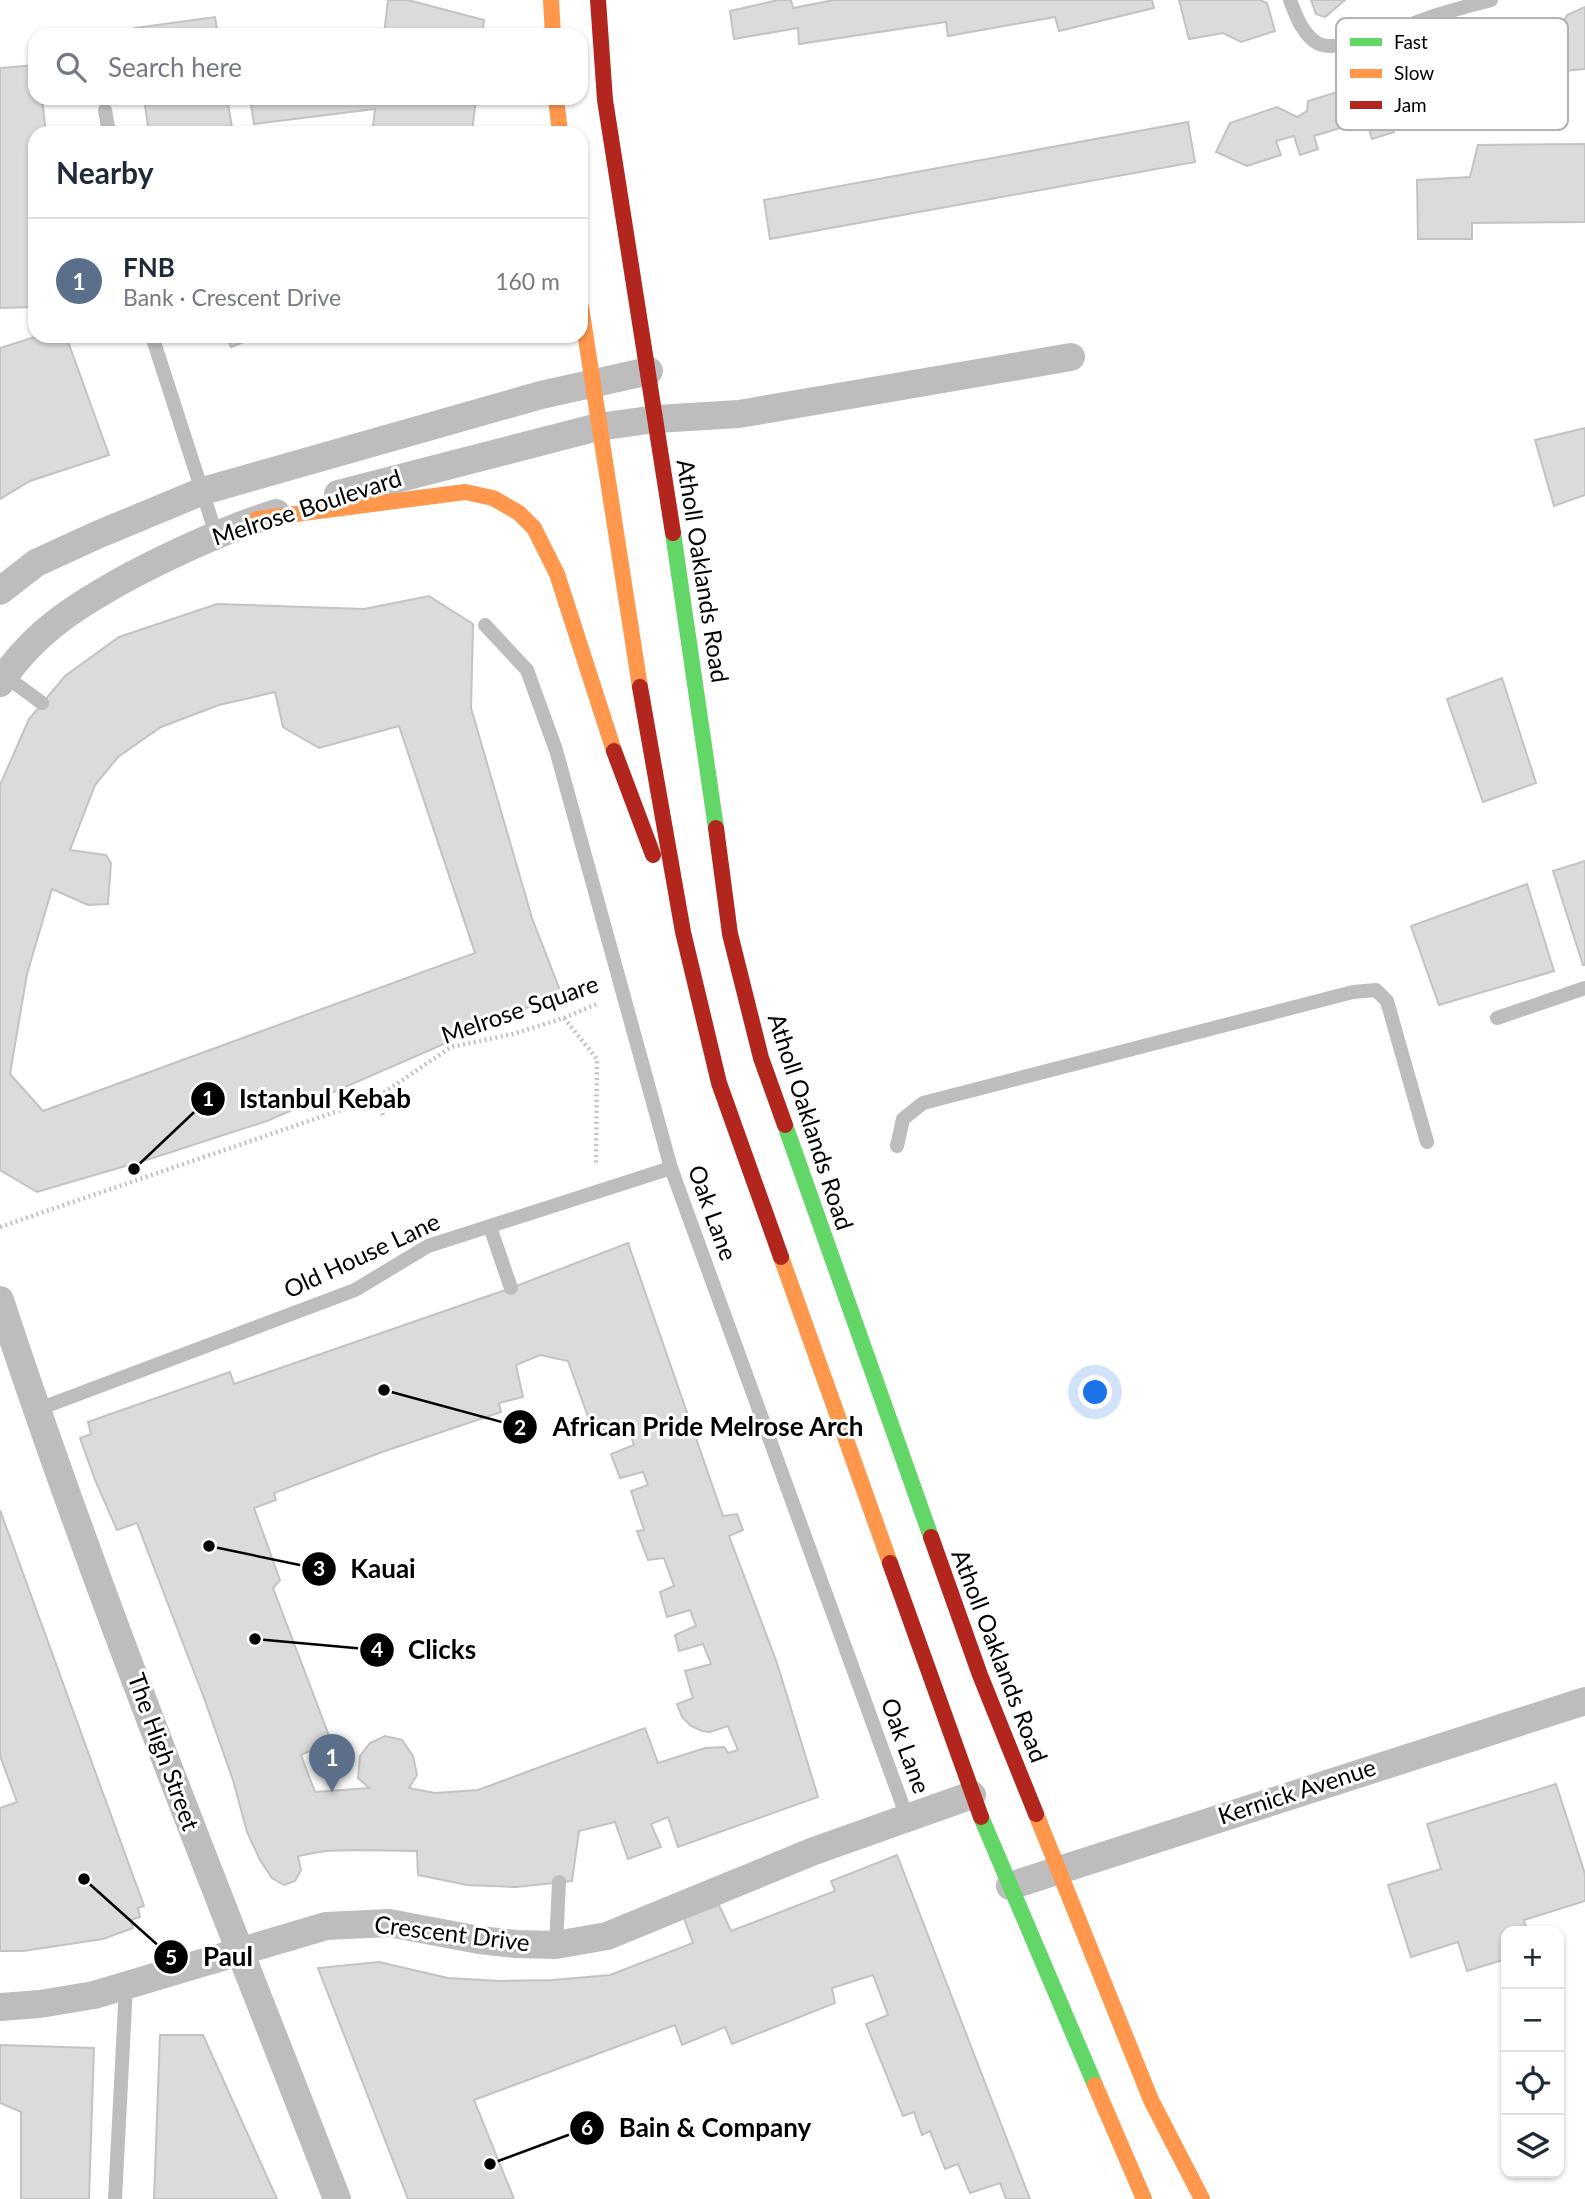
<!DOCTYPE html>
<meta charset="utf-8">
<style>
:root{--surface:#fff;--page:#f6f6f7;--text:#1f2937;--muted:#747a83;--line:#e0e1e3;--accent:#ea580c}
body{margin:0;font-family:Lato,sans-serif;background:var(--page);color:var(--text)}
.controls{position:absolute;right:21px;bottom:21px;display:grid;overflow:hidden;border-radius:14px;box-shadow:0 2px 5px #0004}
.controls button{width:63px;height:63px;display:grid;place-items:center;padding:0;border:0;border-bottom:2px solid var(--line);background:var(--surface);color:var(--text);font:35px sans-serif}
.you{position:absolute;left:1096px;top:1393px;width:24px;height:24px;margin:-18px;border:5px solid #fff;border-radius:50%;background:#1a73e8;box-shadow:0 0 0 10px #1a73e833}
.badge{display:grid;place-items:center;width:46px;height:46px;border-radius:50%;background:var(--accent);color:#fff;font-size:23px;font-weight:700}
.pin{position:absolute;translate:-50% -58px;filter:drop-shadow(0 2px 4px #0008)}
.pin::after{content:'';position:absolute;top:37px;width:24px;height:21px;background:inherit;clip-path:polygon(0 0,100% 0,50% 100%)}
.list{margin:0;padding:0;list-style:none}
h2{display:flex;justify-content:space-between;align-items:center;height:91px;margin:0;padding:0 28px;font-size:30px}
h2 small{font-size:23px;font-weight:400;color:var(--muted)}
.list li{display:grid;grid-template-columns:46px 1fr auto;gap:21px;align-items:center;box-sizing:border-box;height:126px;padding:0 28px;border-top:2px solid var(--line)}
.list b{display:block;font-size:26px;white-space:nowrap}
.list p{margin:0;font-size:23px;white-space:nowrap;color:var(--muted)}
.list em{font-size:23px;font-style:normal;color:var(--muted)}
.icon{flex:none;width:38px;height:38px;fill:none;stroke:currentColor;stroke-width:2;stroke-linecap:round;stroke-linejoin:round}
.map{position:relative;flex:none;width:1585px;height:2199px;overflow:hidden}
.search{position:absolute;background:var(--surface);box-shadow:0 2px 5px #0004;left:28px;top:28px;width:560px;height:77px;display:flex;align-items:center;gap:18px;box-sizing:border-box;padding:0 24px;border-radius:21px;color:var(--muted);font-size:26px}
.panel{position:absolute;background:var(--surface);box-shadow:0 2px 5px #0004;left:28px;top:126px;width:560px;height:217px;border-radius:21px}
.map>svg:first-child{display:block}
.building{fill:#dbdbdb;stroke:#c3c3c3;stroke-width:2;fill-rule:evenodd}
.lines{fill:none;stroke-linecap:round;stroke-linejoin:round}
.path{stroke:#c2c2c2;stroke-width:4.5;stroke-dasharray:2 3.5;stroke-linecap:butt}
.lane{stroke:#bdbdbd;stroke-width:14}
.street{stroke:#bdbdbd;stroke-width:28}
.fast{stroke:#63d668;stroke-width:16}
.slow{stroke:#ff974d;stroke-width:16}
.jam{stroke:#b3261e;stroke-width:16}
.labels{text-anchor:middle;stroke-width:6;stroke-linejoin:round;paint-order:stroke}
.street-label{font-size:24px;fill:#000;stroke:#fff}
.key{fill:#fff;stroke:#b2b2b2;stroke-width:2}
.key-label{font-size:19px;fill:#000}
.leader{fill:none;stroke:#000;stroke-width:2.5}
.callout-dot{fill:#000;stroke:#fff;stroke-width:2.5}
.mark-label{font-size:21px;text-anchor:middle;font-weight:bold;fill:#fff}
.callout-label{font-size:26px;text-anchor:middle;font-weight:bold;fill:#000;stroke:#fff;stroke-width:6;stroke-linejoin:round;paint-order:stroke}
</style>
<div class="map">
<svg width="1585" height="2199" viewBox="0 0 1585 2199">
<rect width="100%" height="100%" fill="#fff"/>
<g class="building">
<polygon points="388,0 408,0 484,20 482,35 384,35"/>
<polygon points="778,0 791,0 793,8 834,0 1152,0 1154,8 1059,31 1055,17 948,36 946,22 799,44 798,28 734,39 730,11"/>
<polygon points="1179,0 1260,0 1267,3 1275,31 1241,42 1223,33 1189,39"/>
<polygon points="1311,0 1345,0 1325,17 1316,14"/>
<polygon points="1585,7 1585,69 1564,71 1553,43 1567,15"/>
<polygon points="215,17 218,35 135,35 134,28"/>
<polygon points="35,65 35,98 42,98 46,133 35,133 35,307 0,308 0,68"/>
<polygon points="1377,80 1394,132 1372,139 1366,120 1314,136 1318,149 1300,155 1294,136 1276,141 1281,155 1247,166 1216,152 1230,123 1277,107 1297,117 1307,111 1308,101"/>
<polygon points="144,98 227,98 233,133 149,133"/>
<polygon points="250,98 476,98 472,133 372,133 375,109 254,124"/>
<polygon points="1188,122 1195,162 770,239 764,200"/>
<polygon points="1585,144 1585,222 1472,223 1472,239 1418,239 1417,180 1470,177 1478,145"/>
<polygon points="38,336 66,336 109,455 30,481 0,499 0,348"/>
<polygon points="226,336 260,336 231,347"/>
<polygon points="1585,428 1585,495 1554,506 1535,440"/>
<path d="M429,596L473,624L471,708L532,918L561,993L267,1121L156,1157L37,1192L0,1170V785L29,719L65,676L119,637L217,604L364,609ZM275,692L283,727L319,748L399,726L475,953L43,1111L10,1074L27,974L52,889L88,905L108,904L111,863L106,855L70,850L95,785L118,757L161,727L219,705Z"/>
<polygon points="1502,678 1536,783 1483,802 1447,699"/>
<polygon points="1585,861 1585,965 1583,965 1553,871"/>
<polygon points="1527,884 1554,971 1439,1005 1411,926"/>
<path d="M628,1243L723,1516L737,1514L743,1530L729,1536L777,1663L818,1797L678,1847L668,1817L651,1824L661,1847L628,1859L615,1822L579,1831L572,1881L516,1887L467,1885L418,1875L417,1851L353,1850L325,1851L298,1856L301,1870L295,1881L284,1885L272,1878L260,1860L247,1832L233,1780L204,1698L137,1523L117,1530L95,1480L80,1438L91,1434L88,1422L230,1372L234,1384L511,1288ZM540,1355L568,1361L591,1425L601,1422L605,1437L628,1428L634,1445L611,1454L620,1478L643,1472L648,1485L631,1491L644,1530L637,1531L648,1560L664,1558L674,1586L660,1592L667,1617L690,1610L696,1626L675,1635L679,1651L703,1644L711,1664L685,1671L693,1698L677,1704L682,1717L691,1726L702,1731L710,1732L728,1726L738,1750L728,1753L724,1747L705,1748L658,1763L645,1728L478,1790L435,1793L409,1788L417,1775L413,1756L402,1740L385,1736L370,1743L360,1756L358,1778L369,1788L315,1792L301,1755L331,1741L273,1588L280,1580L254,1508L276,1500L274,1493L382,1452L501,1412L499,1403L523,1397L516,1365Z"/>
<polygon points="0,1510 144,1906 138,1908 140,1917 131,1920 133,1928 103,1939 23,1951 0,1951 0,1808 17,1802 0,1756"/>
<polygon points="1556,1784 1585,1874 1585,1901 1524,1920 1527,1931 1506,1931 1506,1959 1467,1971 1458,1942 1411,1957 1388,1885 1441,1869 1427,1824"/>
<polygon points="897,1855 1030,2199 1006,2199 1000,2183 970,2193 958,2164 945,2169 930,2131 922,2135 914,2112 903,2116 866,2024 888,2015 873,1975 832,1988 835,2003 732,2044 725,2027 682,2045 675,2025 474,2100 514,2199 408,2199 318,1968 379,1962 448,1978 500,1981 553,1980 610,1975 693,1943 684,1918 719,1905 731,1931 835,1891 831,1881"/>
<polygon points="160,2035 203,2035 277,2199 154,2199"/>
<polygon points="0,2045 94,2048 89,2199 21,2199 21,2112 0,2103"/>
</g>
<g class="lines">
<g class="path">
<polyline points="564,1018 597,1059 596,1166"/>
<polyline points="376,1098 383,1115"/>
<polyline points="0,1227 376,1098 451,1047 513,1034 564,1018 599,1003"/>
</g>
<g class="lane">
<path d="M1290,0C1296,16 1303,36 1319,44C1341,54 1410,24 1434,16C1452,10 1472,5 1491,0"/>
<polyline points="105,110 109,133"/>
<polyline points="152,336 216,534"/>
<polyline points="485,625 527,670 556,750 671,1168 908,1820"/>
<polyline points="1,673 42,703"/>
<polyline points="1497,1018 1585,988"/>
<polyline points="897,1146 903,1119 923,1103 1353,992 1376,990 1387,1001 1427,1142"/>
<polyline points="490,1227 511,1288"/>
<polyline points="36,1410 355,1290 428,1246 671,1168"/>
<polyline points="556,1945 559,1882"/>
<polyline points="115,2199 126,1986"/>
</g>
<g class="street">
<polyline points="338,494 598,427 656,419 739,414 1071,357"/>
<polyline points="0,591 36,563 97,535 203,491 541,395 649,371"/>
<path d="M0,683C34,631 79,604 132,575C178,551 226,529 276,513"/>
<path d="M0,1300C100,1604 221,1901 337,2199"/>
<polyline points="1010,1886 1585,1701"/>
<polyline points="0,2007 40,2004 94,1995 326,1926 389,1923 479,1940 516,1944 556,1945 607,1936 814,1851 972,1795"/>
</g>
<g class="fast">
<polyline points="673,533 716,828"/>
<polyline points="785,1125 931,1537"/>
<polyline points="981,1817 1095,2085"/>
</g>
<g class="slow">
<polyline points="551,0 553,35"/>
<polyline points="556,98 560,133"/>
<polyline points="581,307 640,687"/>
<polyline points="257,519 465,492 493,498 519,513 534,528 557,574 614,751"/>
<polyline points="781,1257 890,1563"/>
<polyline points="1036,1814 1151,2100 1202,2199"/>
<polyline points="1095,2085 1144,2199"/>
</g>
<g class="jam">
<polyline points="598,0 605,100 673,533"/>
<polyline points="640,687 683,932 719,1083 781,1257"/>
<polyline points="614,751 653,855"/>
<polyline points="716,828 730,934 761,1058 785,1125"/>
<polyline points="931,1537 980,1675 1036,1814"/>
<polyline points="890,1563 981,1817"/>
</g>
</g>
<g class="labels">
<g class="street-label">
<text transform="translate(307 508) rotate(-18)" y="8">Melrose Boulevard</text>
<text transform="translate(702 571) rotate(81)" y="8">Atholl Oaklands Road</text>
<text transform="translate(520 1010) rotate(-19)" y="8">Melrose Square</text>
<text transform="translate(810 1122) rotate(72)" y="8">Atholl Oaklands Road</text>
<text transform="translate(712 1213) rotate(70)" y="8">Oak Lane</text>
<text transform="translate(362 1256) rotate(-25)" y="8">Old House Lane</text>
<text transform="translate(999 1656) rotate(69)" y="8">Atholl Oaklands Road</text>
<text transform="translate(905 1746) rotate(70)" y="8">Oak Lane</text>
<text transform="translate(163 1752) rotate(70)" y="8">The High Street</text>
<text transform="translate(1297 1792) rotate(-18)" y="8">Kernick Avenue</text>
<text transform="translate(452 1934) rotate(7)" y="8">Crescent Drive</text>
</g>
</g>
<rect x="1336" y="18" width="232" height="112" rx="10" class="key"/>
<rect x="1350" y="38" width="32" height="8" fill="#63d668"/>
<rect x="1350" y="69" width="32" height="9" fill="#ff974d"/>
<rect x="1350" y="101" width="32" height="8" fill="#b3261e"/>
<g class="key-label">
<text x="1394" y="49">Fast</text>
<text x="1394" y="80">Slow</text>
<text x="1394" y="112">Jam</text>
</g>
<path class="leader" d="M134 1169L208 1099M384 1390L520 1427M209 1546L319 1569M255 1639L377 1650M84 1879L171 1957M490 2164L587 2128"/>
<g class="callout-dot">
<circle cx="134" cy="1169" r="7"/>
<circle cx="384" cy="1390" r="7"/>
<circle cx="209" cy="1546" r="7"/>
<circle cx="255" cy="1639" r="7"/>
<circle cx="84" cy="1879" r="7"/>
<circle cx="490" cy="2164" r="7"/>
<circle cx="208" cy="1099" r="18"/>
<circle cx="520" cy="1427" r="18"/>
<circle cx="319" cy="1569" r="18"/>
<circle cx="377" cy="1650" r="18"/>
<circle cx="171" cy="1957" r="18"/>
<circle cx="587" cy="2128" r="18"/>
</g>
<g class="mark-label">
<text x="208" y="1106">1</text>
<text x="520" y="1435">2</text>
<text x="319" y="1576">3</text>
<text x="377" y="1657">4</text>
<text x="171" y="1965">5</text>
<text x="587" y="2135">6</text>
</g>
<g class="callout-label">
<text x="325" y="1108">Istanbul Kebab</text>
<text x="708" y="1436">African Pride Melrose Arch</text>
<text x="383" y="1578">Kauai</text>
<text x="442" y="1659">Clicks</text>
<text x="228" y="1966">Paul</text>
<text x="715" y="2137">Bain &amp; Company</text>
</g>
</svg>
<div class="controls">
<button>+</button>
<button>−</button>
<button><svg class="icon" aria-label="locate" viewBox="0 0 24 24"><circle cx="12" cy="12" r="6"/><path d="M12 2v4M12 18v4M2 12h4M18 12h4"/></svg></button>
<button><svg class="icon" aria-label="layers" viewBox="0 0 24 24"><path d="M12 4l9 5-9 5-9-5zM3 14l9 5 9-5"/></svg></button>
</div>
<div class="you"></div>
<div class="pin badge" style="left:332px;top:1792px;background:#5c6f8a">1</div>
<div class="search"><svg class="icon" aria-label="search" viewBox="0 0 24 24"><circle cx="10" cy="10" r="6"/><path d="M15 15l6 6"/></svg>Search here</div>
<section class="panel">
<h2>Nearby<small></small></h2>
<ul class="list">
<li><span class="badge" style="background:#5c6f8a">1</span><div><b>FNB</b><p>Bank · Crescent Drive</p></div><em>160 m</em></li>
</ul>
</section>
</div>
